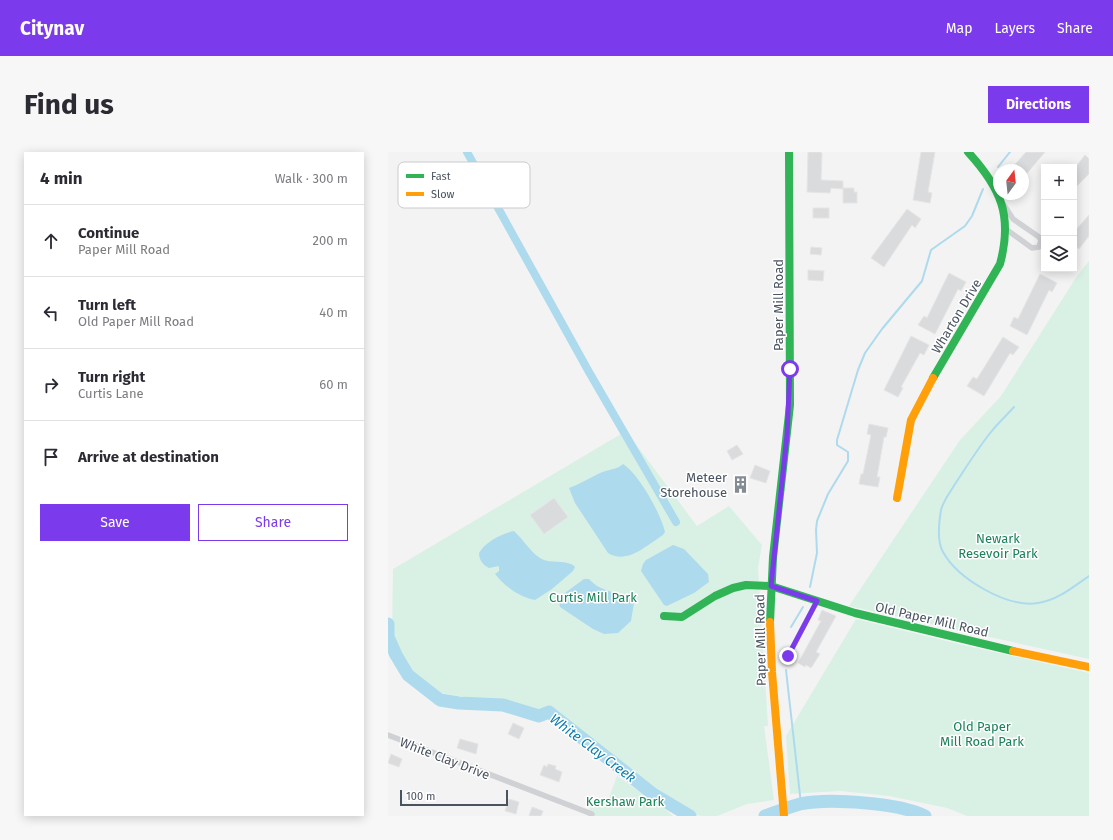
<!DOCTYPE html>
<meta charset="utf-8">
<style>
:root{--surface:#fff;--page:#f7f7f7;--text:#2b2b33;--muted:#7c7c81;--line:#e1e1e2;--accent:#7c3aed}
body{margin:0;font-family:"Fira Sans",sans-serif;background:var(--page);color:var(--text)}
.controls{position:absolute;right:12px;top:12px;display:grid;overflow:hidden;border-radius:0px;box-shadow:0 2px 10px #0003}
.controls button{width:36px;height:36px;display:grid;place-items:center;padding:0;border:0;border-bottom:1px solid var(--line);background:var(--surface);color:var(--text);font:20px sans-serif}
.compass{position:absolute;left:605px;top:12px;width:36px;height:36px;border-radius:50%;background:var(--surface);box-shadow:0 2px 10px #0003;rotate:15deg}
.scale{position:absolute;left:12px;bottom:10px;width:108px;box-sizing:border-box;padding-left:4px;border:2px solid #4a5360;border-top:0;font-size:11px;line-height:14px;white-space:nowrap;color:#4a5360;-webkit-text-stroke:3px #fff;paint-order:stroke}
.stop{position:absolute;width:12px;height:12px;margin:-9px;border:3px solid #7c3aed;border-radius:50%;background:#fff}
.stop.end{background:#7c3aed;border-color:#fff;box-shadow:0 1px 4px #0008}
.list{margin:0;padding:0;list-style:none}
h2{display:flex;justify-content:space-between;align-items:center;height:52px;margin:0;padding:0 16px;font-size:17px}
h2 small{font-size:13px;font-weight:400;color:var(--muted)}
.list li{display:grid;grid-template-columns:26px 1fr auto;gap:12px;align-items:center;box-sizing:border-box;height:72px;padding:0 16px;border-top:1px solid var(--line)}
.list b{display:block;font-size:15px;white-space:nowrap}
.list p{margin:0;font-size:13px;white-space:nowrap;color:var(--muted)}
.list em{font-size:13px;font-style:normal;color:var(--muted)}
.actions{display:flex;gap:8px;padding:12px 16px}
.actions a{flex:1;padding:9px 0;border:1px solid var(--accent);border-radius:0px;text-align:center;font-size:14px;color:var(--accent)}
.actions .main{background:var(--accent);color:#fff}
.icon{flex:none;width:22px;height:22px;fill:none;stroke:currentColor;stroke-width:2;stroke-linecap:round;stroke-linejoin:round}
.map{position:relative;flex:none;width:701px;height:664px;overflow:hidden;border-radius:0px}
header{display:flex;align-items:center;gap:24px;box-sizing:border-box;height:56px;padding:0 20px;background:var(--accent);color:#fff}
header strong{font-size:19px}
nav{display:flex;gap:22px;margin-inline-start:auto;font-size:14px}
.intro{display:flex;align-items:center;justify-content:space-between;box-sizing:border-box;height:96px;padding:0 24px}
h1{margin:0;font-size:28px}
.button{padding:10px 18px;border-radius:0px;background:var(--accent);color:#fff;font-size:14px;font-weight:700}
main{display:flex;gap:24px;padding:0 24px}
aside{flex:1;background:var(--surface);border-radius:0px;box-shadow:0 2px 10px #0003}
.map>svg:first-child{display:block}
.green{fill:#d9f1e5}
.water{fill:#aedaed}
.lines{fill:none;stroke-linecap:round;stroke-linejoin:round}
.stream{stroke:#aedaed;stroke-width:2}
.canal{stroke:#aedaed;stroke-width:8}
.river{stroke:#aedaed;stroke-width:13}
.building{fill:#dadbdd;stroke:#e5e5e6}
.street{stroke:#cfd1d4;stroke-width:5.5}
.fast{stroke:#30b455;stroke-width:8}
.slow{stroke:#ff9f0a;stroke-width:8}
.route{stroke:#7c3aed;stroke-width:5}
.labels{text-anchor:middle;stroke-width:3;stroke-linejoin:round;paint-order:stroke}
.street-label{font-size:13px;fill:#4a5360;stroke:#fff}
.poi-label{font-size:13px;fill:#4a5360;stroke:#fff;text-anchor:end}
.park-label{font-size:13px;fill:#1a8258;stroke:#fff}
.water-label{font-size:14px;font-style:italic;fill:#0f7dae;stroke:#fff}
.key{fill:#fff;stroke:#c9cbcf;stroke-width:1}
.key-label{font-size:11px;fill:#4a5360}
</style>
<header>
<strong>Citynav</strong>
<nav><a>Map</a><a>Layers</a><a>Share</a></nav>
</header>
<div class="intro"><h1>Find us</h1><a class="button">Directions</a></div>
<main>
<aside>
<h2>4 min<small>Walk · 300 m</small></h2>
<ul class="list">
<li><svg class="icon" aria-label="ahead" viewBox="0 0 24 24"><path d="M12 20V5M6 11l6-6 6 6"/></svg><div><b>Continue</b><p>Paper Mill Road</p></div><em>200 m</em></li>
<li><svg class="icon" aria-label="left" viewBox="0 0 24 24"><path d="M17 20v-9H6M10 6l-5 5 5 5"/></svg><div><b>Turn left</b><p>Old Paper Mill Road</p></div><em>40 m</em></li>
<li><svg class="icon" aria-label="right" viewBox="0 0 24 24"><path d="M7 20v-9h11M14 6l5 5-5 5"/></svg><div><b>Turn right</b><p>Curtis Lane</p></div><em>60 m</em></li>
<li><svg class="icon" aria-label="arrive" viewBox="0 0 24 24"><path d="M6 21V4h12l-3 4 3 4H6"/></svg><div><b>Arrive at destination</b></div></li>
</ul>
<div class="actions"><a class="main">Save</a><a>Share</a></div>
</aside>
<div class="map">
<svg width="701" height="664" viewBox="0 0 701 664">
<rect width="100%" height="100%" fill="#f3f3f3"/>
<g class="green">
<polygon points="701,109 701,507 461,454 572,288 613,244 689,124"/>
<polygon points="238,279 309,374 341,354 374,393 370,416 380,574 376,574 386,648 359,652 329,664 314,664 292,660 190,581 143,555 52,541 23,521 4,483 5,417"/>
<polygon points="468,467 571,492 701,521 701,664 579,664 559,656 501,644 452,639 402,642 398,584"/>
<polygon points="229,624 278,658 285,664 199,664 205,647 219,651"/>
</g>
<g class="water">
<path d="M235,312C251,322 273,362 277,380L275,383C259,393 239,413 220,401L187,351L181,336C192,332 201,326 212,321C221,317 228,318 235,312Z"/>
<path d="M126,379C135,387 145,404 156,408C165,411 182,408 187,415L185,419L164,437L147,448C133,446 116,434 107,422L111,419V414L101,416C95,413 91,408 91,401C97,390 114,381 126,379Z"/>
<polygon points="285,393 296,397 320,422 321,430 306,441 279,454 276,453 253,419 255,412 258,408"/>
<path d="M196,427H201C214,442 232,438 246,451L243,469L230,481L216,482L205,477L172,455L170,446Z"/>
</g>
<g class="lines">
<g class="stream">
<polyline points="610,15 622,0"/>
<path d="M626,255C619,263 610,271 603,280C590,296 579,314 567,332C562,341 556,347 553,358C551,370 549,390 555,400C570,427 619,456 650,451C670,448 685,435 701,424"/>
<polyline points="422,435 429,401 428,378 429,369 440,342 460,309 460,300 449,293 449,288 470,218 477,201 494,177 534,129 543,98 577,74 584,64 595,37"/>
<polyline points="403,475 415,455"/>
<polyline points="398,518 413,652"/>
</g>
<polyline class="canal" points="79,0 201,220 288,370"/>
<g class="river">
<polyline points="0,472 0,485 8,503 20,523 52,548 71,551 115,553 151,564 161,560 265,642 302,664"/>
<path d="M377,664C389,660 401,655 412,652C441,646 512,651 537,664"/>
</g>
</g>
<g class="building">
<polygon points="420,0 433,0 434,2 433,28 455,29 455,37 443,36 442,41 419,40"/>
<polygon points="533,0 547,0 540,40 544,41 542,51 525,48"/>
<polygon points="638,0 657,0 635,26 635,18 622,18"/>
<polygon points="697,3 701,7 701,22 686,37 686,17"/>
<polygon points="455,36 466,36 466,40 469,40 469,51 455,51"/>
<rect x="425" y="56" width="16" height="10"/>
<polygon points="519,57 533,67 527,76 524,73 496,115 483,106"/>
<polygon points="701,63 701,84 691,97 686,93 686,80"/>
<polygon points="423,95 434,96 433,103 422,102"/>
<polygon points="420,118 436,119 435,129 420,128"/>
<polygon points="561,121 578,130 573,139 570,137 547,182 530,173 536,164 539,166"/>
<polygon points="652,122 669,131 664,140 661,138 639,183 622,174 626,165 630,167"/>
<polygon points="523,184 541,193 536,203 532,201 513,235 515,236 510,245 496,238"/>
<polygon points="615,185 631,195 625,203 622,201 596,244 579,234 585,225 589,227"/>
<polygon points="481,272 500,276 498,285 496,285 489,325 492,325 490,335 471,332 473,322 475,322 483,283 479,282"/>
<polygon points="349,293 355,302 344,308 339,299"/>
<polygon points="367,313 382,319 378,331 362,326"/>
<polygon points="166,346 180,365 156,382 142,363"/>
<polygon points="434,458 448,464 428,500 432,502 423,516 418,513 417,515 410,511 433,469 430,468"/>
<polygon points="125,571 136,576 131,587 120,582"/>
<polygon points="72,587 90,592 88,602 69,596"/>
<polygon points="3,602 14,607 11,615 0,611"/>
<polygon points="160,612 168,614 167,617 174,620 171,630 152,623 156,613 159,615"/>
<polygon points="121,647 131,650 128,662 117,659"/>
<polygon points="144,655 155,659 153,664 141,664"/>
</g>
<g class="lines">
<g class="street">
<polyline points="616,53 625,67 651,85 653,88 651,95 644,96 619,78"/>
<polyline points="400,504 429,449"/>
<polyline points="0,583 204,662"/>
</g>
<g class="fast">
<path d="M545,226L612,112C625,64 613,36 580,0"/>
<polyline points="276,464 294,465 327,444 345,436 358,433 383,434 467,461 625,499"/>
<polyline points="382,470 385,405 402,253 401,0"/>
</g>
<g class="slow">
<polyline points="509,346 523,268 545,226"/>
<polyline points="382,470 384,520 396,664"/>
<polyline points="625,499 701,515"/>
</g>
</g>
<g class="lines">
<polyline class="route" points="400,504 429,449 383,434 399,283 402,217"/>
</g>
<defs>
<symbol id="building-bare" viewBox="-9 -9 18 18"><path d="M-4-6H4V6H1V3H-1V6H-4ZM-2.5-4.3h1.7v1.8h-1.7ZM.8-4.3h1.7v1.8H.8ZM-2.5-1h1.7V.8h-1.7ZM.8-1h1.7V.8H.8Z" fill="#858b93" stroke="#fff" stroke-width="2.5" paint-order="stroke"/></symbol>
</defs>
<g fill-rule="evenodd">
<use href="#building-bare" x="340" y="320" width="25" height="25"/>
</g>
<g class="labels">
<g class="street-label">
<text transform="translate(390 153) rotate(-90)" y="5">Paper Mill Road</text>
<text transform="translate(568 164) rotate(-59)" y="5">Wharton Drive</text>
<text transform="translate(544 467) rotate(13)" y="5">Old Paper Mill Road</text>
<text transform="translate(372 488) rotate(-91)" y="5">Paper Mill Road</text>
<text transform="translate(57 606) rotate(21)" y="5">White Clay Drive</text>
</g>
<g class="poi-label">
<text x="339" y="330">Meteer<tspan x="339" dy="15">Storehouse</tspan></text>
</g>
<g class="park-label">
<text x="610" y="391">Newark<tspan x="610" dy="15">Resevoir Park</tspan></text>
<text x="205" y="450">Curtis Mill Park</text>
<text x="594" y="579">Old Paper<tspan x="594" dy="15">Mill Road Park</tspan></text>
<text x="237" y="654">Kershaw Park</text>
</g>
<g class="water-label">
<text transform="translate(205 596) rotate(37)" y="5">White Clay Creek</text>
</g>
</g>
<rect x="10" y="10" width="132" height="46" rx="6" class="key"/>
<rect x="18" y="22" width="18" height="4" fill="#30b455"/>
<rect x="18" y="40" width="18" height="4" fill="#ff9f0a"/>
<g class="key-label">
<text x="43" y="28">Fast</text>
<text x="43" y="46">Slow</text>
</g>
</svg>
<div class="controls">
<button>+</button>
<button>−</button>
<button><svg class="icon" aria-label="layers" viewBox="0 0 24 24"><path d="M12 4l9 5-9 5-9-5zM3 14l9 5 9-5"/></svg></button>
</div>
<svg class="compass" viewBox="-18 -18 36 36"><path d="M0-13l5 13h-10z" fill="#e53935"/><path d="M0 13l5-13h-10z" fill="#7c7c81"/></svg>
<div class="scale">100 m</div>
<div class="stop" style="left:402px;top:217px"></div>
<div class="stop end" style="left:400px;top:504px"></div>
</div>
</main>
